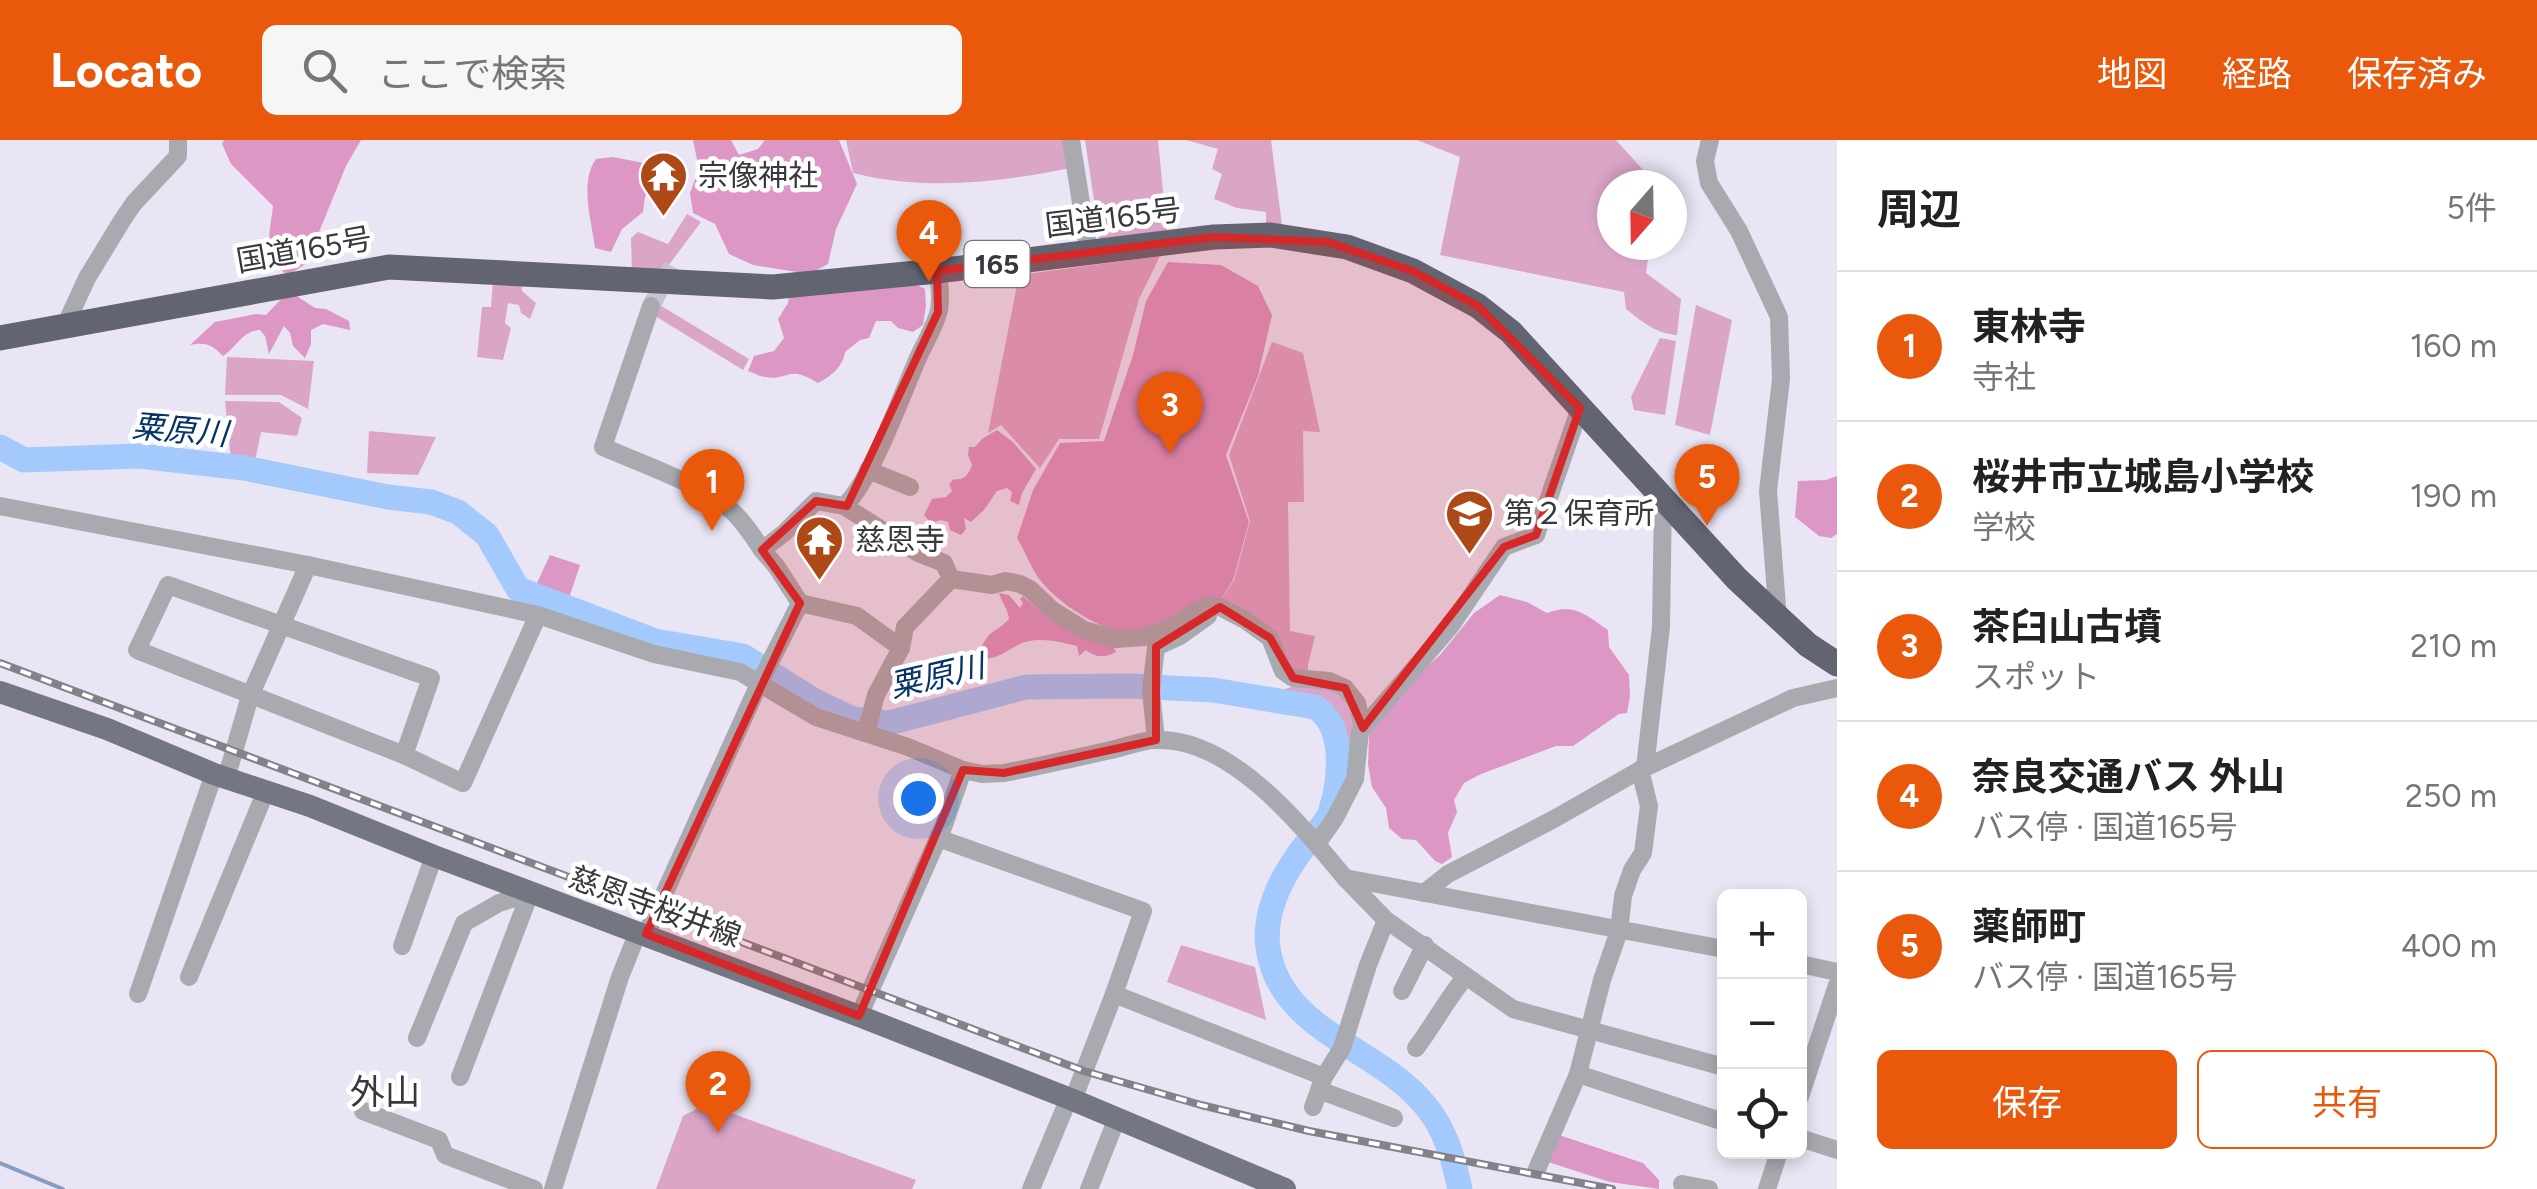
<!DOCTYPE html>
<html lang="ja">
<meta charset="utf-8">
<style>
:root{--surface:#fff;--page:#f6f6f6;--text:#222;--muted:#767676;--line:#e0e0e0;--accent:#ea580c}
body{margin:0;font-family:Figtree,"Noto Sans JP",sans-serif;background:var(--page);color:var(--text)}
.controls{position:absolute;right:30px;bottom:30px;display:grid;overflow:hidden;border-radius:15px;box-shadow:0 5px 15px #0003}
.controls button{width:90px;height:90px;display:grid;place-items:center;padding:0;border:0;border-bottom:2px solid var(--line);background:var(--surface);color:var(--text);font:50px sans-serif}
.compass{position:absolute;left:1597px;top:30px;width:90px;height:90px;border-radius:50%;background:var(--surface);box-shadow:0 5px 15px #0003;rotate:200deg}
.you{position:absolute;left:918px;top:658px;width:35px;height:35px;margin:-25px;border:8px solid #fff;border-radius:50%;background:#1a73e8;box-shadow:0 0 0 15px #1a73e833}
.badge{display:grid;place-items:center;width:65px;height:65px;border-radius:50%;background:var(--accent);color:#fff;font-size:32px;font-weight:700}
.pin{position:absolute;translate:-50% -82px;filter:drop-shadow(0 2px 5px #0008)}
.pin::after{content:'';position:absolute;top:52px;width:35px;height:30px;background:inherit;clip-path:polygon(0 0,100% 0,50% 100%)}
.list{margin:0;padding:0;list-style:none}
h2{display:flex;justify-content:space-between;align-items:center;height:130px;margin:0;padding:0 40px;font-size:42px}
h2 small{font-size:32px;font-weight:400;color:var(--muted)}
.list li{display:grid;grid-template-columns:65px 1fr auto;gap:30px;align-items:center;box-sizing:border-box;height:150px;padding:0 40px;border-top:2px solid var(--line)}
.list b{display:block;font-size:38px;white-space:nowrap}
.list p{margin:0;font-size:32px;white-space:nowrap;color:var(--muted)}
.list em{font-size:32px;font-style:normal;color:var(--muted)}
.actions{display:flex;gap:20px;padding:30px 40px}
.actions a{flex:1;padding:22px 0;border:2px solid var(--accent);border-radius:15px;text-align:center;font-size:35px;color:var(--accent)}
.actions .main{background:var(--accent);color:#fff}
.icon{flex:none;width:55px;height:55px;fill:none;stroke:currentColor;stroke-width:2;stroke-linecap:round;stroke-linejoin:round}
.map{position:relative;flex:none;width:1837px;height:1049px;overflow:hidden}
header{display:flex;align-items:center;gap:60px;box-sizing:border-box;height:140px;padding:0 50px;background:var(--accent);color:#fff}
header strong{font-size:48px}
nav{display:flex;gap:55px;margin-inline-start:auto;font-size:35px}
.search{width:700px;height:90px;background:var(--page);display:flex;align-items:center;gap:25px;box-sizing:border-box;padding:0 35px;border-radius:15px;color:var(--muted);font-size:38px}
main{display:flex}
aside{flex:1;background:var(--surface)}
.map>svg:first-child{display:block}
.green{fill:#dba5c8}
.forest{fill:#dd97c5}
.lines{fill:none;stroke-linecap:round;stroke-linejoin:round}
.stream{stroke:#849ec3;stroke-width:4}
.river{stroke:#a4c9fc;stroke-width:25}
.minor-tunnel{stroke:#c6c2d0;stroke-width:18;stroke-dasharray:18 9;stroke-linecap:butt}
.minor{stroke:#a9aab0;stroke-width:18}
.major{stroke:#747682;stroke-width:22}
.highway{stroke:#626471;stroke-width:25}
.rail-casing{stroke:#83818b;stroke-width:8}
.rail{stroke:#fff;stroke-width:4;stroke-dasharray:11;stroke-linecap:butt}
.marked{fill:#d62828;fill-opacity:0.2;stroke:#d62828;stroke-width:8;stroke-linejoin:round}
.labels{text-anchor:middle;stroke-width:9;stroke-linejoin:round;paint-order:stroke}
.shield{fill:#fff;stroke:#747478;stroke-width:2.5}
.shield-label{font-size:28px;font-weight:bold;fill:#39383e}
.poi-label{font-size:30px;fill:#39383e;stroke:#fff;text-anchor:start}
.street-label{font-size:30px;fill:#39383e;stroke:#fff}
.water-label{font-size:32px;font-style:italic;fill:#063369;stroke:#fff}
.quarter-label{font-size:35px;fill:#39383e;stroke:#fff}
</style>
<header>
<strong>Locato</strong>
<div class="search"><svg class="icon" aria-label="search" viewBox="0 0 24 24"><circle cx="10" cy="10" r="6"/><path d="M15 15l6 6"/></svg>ここで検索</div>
<nav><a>地図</a><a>経路</a><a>保存済み</a></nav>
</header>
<main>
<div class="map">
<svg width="1837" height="1049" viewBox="0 0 1837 1049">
<rect width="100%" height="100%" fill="#e9e5f4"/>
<g class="green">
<path d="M846,0H1063L1070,28C998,43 925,51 853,33Z"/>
<polygon points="1085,0 1158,0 1167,93 1100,101"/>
<polygon points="1186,0 1271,0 1282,85 1266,84 1266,72 1237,68 1214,59 1222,34 1212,29 1218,9"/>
<path d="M1417,0H1616L1644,31L1661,41L1660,45H1612V105H1650L1646,133L1681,159L1677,195C1657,194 1641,181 1626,169L1624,152L1440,115L1460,17Z"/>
<polygon points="687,74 701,82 662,134 632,134 631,98 638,92 668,104"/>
<polygon points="1160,116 1139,159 1099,299 1059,299 1040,328 1001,285 988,293 1019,135"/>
<polygon points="493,140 521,140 522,151 536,163 530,179 521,173 519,165 508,163 505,183 511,188 503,220 477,217 482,167 491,167"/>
<polygon points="658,164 749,219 743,230 652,174"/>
<polygon points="1696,165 1732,180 1710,295 1675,285"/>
<polygon points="1660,198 1676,201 1665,275 1634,270 1631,257"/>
<polygon points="1272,202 1303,213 1320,292 1303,291 1304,362 1288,362 1290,491 1315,496 1308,525 1308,536 1291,533 1280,515 1219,463 1234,440 1250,381 1229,315"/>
<polygon points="227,217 314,221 308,269 281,255 225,255"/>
<polygon points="225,261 279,262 302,278 297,296 261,292 254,326 231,321"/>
<polygon points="369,291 436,297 418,335 367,333"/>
<path d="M1301,544L1338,551L1355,569L1352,639L1336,664C1338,635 1350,592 1325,570C1316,562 1299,560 1287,557L1285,549Z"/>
<polygon points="1181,805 1255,827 1266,880 1167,842"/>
<polygon points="706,964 916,1040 912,1049 656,1049 683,976"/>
</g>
<g class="forest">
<path d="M224,0H361L346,26L306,124L288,135C261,118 270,93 273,66L231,24L222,4Z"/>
<polygon points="693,0 731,0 739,15 758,9 765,0 839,0 857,44 836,89 828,124 810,134 753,125 729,114 715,84 693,73 690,53 699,29"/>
<path d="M613,17L649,24L656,32L645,57L643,72L622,89L611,112L595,108C592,82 579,42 596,19Z"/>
<path d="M1168,122L1221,125L1258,146L1272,175L1258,236L1226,315L1249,382L1233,440L1215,469L1146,504C1108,490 1067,473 1040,440C1031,428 1025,411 1017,398L1033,350L1060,303L1104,301L1133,215L1146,161Z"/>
<path d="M917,145L925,149L926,166L923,185L913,192L898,188L891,181H876L869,198L860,200L845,212C843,227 830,237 818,243C787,224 790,241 766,237C760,237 754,233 748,231L754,216L774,211L784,198L778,179L788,163L789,156Z"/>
<path d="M292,153L315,168L326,169L349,181L350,190L323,184L311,190V204L305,218L293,206L290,193L284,186L269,214L265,196L260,190C242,191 237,207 223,216C211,204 206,202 190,205L215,182L256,174L266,175L283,157Z"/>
<path d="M997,290L1013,302L1036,329L1022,353L1019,365L1010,361L1012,352L1007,348L997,351L984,370L971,382L964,378L966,389L961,395L950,390L948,382L941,380L931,383L924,375L932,359L946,357L952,351L949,344L954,339C964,341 969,334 972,325L968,315L969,307H975L982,299Z"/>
<polygon points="1837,336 1837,394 1831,398 1819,396 1795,377 1798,341 1826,340"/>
<polygon points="550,415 580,425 568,461 536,445"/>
<path d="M999,453L1009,455L1020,468L1023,463L1020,459L1023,456L1037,468L1043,463L1111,502L1116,512C1105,518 1096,518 1086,510L1079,516L1077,506C1062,502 1041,497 1025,502C1010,507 1003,517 985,519L980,511C990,487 994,495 1009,479C1008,469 1002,463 999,453Z"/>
<path d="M1500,455L1527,462L1547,473C1574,462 1586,475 1608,490L1609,507L1629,535L1630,556L1627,573L1619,574L1573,606H1556L1481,634L1464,643L1454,660L1457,672L1448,693L1452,717L1442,724L1435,721L1416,700L1402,699L1389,688L1386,668L1372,647L1368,624L1369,595L1395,555L1440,515L1474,473Z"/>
<polygon points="1559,995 1643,1023 1659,1040 1659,1049 1610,1042 1548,1022"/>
</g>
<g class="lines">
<polyline class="stream" points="0,1023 63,1049"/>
<path class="river" d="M0,307L24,320L139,316L244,328L388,357L431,362L458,372L487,395L518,449L655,501L743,516L815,561L853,579L889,583L1026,547L1129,546L1213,550L1315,567C1347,587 1340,642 1330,673C1326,684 1315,694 1307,703C1284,732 1263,770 1268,808C1280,892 1378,907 1425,965C1446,990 1453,1018 1460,1049"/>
<polyline class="minor-tunnel" points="651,166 673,125"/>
<g class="minor">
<polyline points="1071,0 1089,113"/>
<polyline points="1710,0 1705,21 1709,43 1739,91 1779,177 1781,239 1768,351 1778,479"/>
<path d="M651,166L603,307C640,323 703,345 732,371C744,382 753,396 762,410"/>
<polyline points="64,188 87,138 123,79 134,63 178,16 178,0"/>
<polyline points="868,330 910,347"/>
<path d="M0,366L308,425L538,475L654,514L740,532L816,577L908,607L963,630L982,634L1004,633C1040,626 1075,618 1111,610C1125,607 1142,600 1156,600C1231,597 1302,686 1345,738L1724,809"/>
<polyline points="844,366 918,413 944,423 951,439 905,487 901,508"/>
<polyline points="951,439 992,445 1006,441 1020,444 1030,449 1052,470 1084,490 1115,499 1144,497 1170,488 1207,465 1220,467 1245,480 1270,498 1283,531 1293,538 1329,541 1345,548 1357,563 1363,588"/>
<polygon points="168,445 431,538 404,615 137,510"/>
<polyline points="800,463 857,476 901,508 876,555 866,593"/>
<polyline points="1156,600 1151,551 1156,507 1180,496 1208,476"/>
<polyline points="404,615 463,643 538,475"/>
<polyline points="1645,628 1661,487 1663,359"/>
<polyline points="226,639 250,556 308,425"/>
<polyline points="938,698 1143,771 1114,854 1324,937"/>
<polyline points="1317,704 1335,678 1355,639 1360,592 1363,588 1450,487 1504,407 1536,395 1580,268"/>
<polyline points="1345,738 1386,780 1513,869 1724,927"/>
<polyline points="1424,753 1448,734 1554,679 1640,630 1793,558 1837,548"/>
<path d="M646,794L759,544L800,463L776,426L762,410L784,393L816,361L844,366C870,343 902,255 917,220C924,204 935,187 939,170C941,157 940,144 937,131"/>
<polyline points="402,806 434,716"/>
<polyline points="1800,824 1837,832"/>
<polyline points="189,837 265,653"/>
<polyline points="1402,851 1425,805"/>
<polyline points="138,854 214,634"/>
<polyline points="859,876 944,685 963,630"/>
<polyline points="417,898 464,783 499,763 530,753 460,937"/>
<path d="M1416,908C1434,884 1447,859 1466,836"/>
<polyline points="1578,934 1724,982"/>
<polyline points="1319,950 1394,978"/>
<polyline points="1800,957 1837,845"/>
<polyline points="1073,960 1114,854"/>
<polyline points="1313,967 1324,937 1342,908 1368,825 1386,780"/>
<polyline points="363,971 439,1000 445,1015 534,1049"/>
<polyline points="1800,998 1837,1010"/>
<polyline points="1537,1029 1578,934 1602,840 1619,791 1623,756 1632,730 1643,713 1649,666 1640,630"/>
<polyline points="1682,1044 1709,1049"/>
<polyline points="553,1049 620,837 638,792"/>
<polyline points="1031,1049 1069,958"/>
<polyline points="1089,1049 1117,978"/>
<polyline points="1767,1049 1779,1012"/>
</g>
<polyline class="major" points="0,552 107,589 214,634 310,666 434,716 859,876 1073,960 1285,1049"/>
<polyline class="highway" points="0,198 389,127 773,147 937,131 1214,97 1271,95 1347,107 1413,131 1478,166 1511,192 1737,439 1808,505 1837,524"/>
<defs>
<polyline id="rail" points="0,523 1084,931 1201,965 1309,991 1612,1049"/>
</defs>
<use href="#rail" class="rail-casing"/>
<use href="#rail" class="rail"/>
</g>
<path class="marked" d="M1214,97L1328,102L1413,131L1478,166L1580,268L1536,395L1504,407L1363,588L1345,548L1293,538L1270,498L1220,467L1156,507V600L1004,633L963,630L859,876L646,794L800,463L762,410L816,361L847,366L938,172L937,131Z"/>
<defs>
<symbol id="temple-pin" viewBox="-11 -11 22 30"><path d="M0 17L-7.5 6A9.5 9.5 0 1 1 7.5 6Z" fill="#ad4817" stroke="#fff"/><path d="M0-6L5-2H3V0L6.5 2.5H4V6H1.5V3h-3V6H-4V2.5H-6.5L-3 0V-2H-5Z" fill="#fff"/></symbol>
<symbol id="school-pin" viewBox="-11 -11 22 30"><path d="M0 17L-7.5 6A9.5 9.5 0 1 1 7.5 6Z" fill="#ad4817" stroke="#fff"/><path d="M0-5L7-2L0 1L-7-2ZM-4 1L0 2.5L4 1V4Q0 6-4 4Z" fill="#fff"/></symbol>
</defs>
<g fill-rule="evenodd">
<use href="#temple-pin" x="636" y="8" width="55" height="75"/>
<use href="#school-pin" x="1442" y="346" width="55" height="75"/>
<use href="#temple-pin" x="792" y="372" width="55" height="75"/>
</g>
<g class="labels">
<rect class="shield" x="964.5" y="101" width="65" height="46" rx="8"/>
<g class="shield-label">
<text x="997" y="134">165</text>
</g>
<g class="poi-label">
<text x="698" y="46">宗像神社</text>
<text x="1504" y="384">第２保育所</text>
<text x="855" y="410">慈恩寺</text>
</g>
<g class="street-label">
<text transform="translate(1113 78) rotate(-7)" y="10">国道165号</text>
<text transform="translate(304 110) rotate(-10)" y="10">国道165号</text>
<text transform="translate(655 767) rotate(20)" y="10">慈恩寺桜井線</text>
</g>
<g class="water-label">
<text transform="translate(180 290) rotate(5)" y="11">粟原川</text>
<text transform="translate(937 536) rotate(-13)" y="11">粟原川</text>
</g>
<g class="quarter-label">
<text x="385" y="964">外山</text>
</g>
</g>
</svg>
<div class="controls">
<button>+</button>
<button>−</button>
<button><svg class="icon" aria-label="locate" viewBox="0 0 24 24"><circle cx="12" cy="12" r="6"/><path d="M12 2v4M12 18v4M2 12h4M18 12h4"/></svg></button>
</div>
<svg class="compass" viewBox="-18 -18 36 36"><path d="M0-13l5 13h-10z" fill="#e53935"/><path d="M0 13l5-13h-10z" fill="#767676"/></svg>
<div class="you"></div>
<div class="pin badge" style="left:712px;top:391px">1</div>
<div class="pin badge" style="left:718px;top:993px">2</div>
<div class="pin badge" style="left:1170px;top:314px">3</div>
<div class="pin badge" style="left:929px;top:142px">4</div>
<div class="pin badge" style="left:1707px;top:386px">5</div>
</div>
<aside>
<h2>周辺<small>5件</small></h2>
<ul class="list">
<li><span class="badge">1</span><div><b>東林寺</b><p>寺社</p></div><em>160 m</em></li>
<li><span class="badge">2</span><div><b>桜井市立城島小学校</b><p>学校</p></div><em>190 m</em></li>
<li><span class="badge">3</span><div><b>茶臼山古墳</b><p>スポット</p></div><em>210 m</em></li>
<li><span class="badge">4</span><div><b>奈良交通バス 外山</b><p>バス停 · 国道165号</p></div><em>250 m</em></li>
<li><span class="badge">5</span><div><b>薬師町</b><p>バス停 · 国道165号</p></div><em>400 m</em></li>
</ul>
<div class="actions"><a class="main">保存</a><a>共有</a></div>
</aside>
</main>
